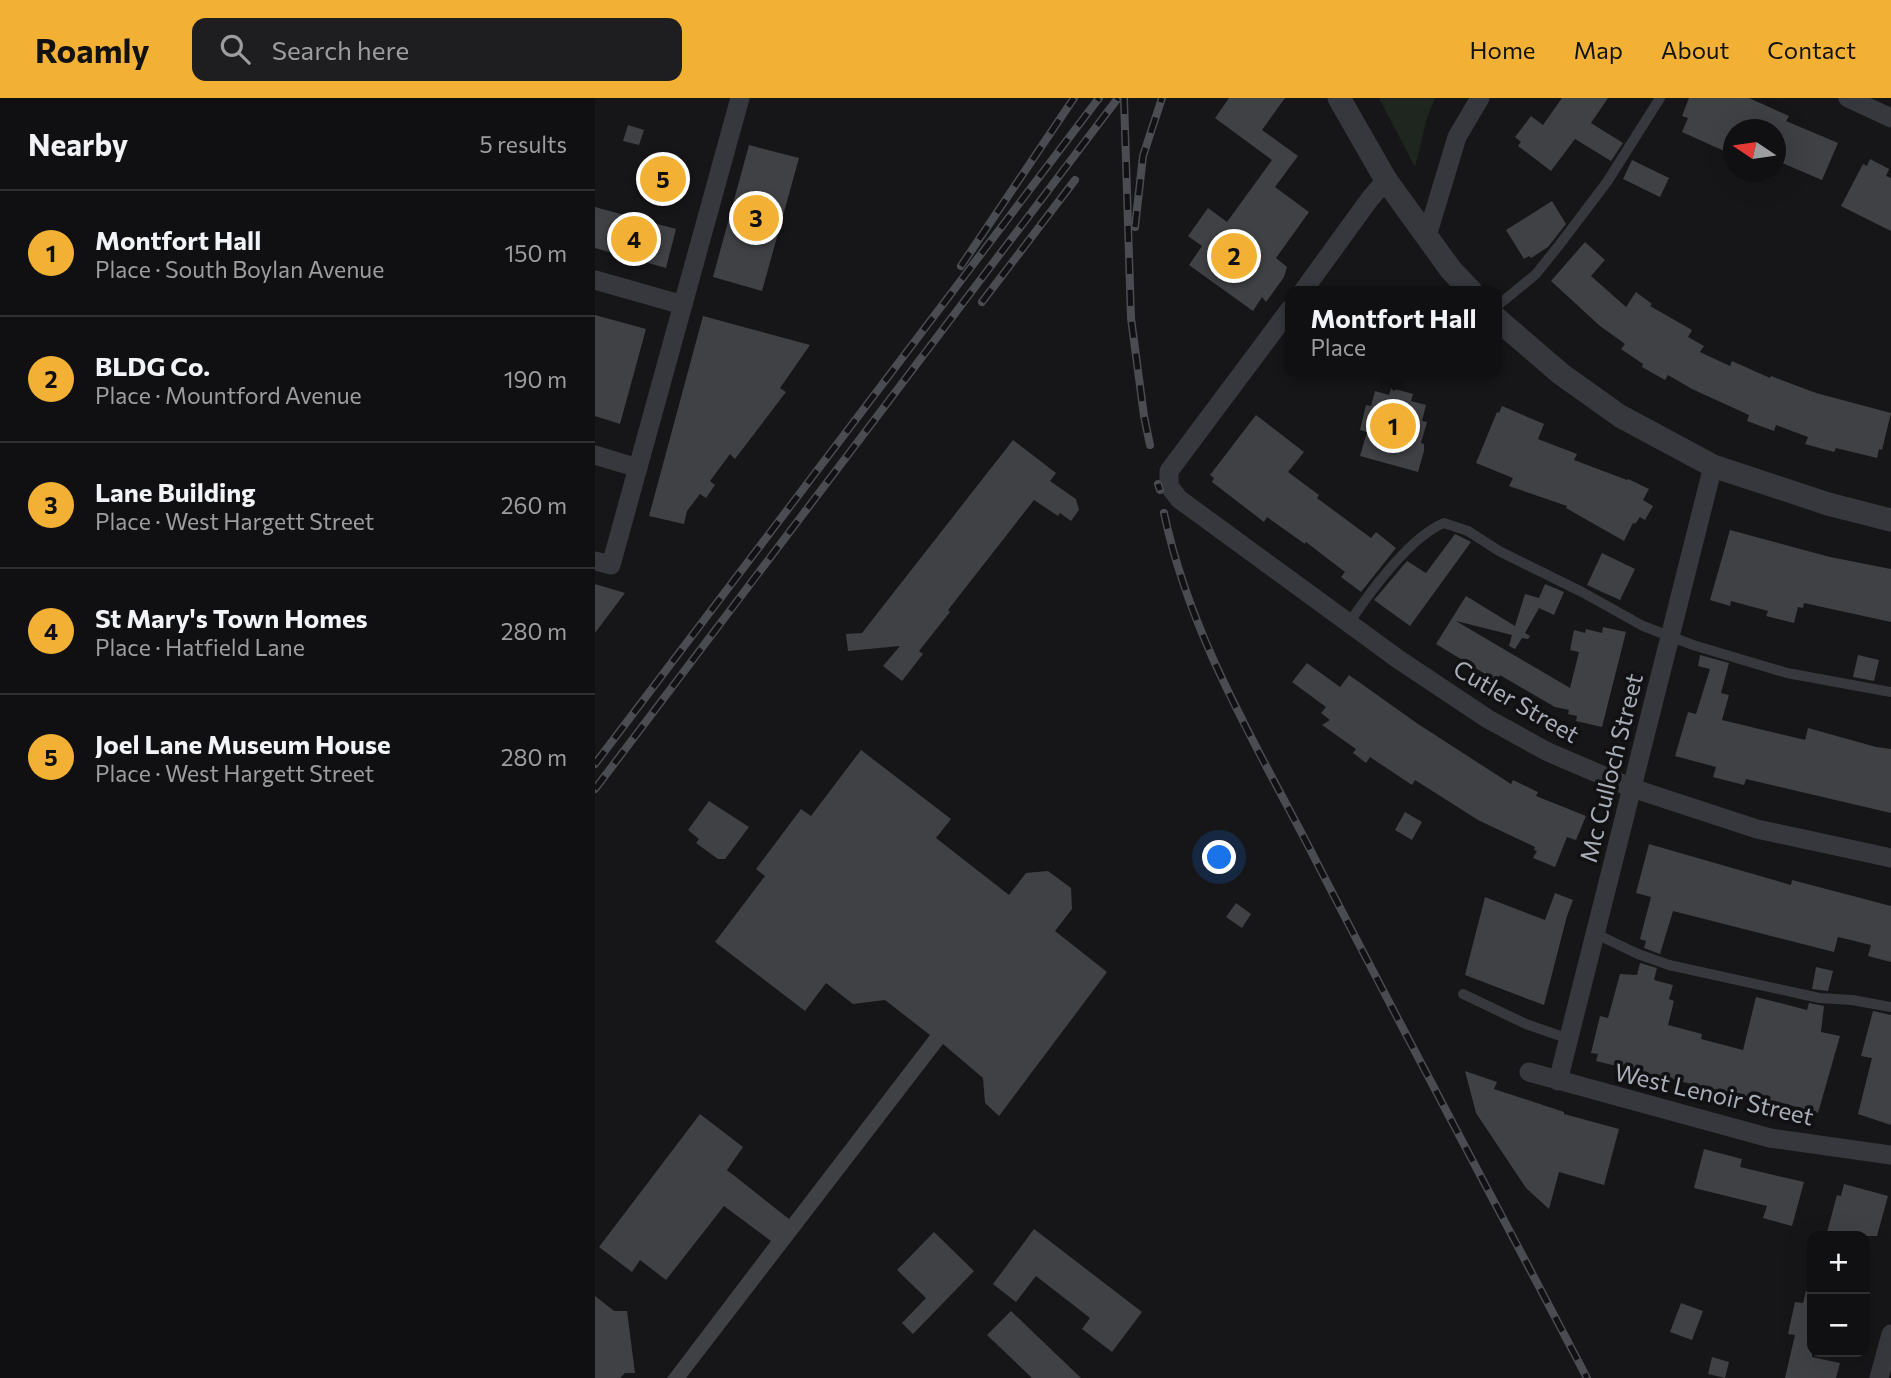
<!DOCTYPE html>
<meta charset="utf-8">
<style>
:root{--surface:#101012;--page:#1e1e20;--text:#f1f3f6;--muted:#9c9d9f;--line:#303032;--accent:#f2b134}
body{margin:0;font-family:Commissioner,sans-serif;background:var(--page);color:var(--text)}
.controls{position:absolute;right:21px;bottom:21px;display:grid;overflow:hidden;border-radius:14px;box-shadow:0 7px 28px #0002}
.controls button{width:63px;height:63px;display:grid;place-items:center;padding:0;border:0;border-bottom:2px solid var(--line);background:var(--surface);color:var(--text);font:35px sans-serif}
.compass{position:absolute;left:1128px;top:21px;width:63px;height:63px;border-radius:50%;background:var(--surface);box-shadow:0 7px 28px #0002;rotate:283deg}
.you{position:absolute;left:625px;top:760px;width:24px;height:24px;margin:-18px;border:5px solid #fff;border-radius:50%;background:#1a73e8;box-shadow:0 0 0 10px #1a73e833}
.badge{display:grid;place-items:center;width:46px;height:46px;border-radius:50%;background:var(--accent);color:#111;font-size:23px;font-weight:700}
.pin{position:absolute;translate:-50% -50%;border:4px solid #fff;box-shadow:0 2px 7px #0006}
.popup{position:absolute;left:690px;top:188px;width:217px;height:91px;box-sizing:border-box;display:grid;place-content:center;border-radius:14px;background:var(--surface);filter:drop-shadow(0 2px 5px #0005);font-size:23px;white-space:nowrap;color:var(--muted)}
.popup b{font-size:26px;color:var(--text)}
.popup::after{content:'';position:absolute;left:50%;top:100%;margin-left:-14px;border:14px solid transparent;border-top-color:var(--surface)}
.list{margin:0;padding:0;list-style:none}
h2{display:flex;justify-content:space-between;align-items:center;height:91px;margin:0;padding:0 28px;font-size:30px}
h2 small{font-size:23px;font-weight:400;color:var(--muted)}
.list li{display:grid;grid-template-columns:46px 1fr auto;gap:21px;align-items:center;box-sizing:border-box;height:126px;padding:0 28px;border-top:2px solid var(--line)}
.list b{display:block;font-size:26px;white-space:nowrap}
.list p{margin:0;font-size:23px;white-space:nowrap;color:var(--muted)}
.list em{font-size:23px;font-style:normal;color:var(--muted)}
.icon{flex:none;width:38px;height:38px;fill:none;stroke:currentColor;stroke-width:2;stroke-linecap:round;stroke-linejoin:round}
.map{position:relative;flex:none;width:1296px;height:1280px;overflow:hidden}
header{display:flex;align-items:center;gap:42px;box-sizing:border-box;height:98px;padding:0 35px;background:var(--accent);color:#111}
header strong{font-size:33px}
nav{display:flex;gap:38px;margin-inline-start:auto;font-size:24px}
.search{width:490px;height:63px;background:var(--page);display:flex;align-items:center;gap:18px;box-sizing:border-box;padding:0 24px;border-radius:14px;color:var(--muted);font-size:26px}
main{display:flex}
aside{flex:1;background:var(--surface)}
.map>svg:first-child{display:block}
.green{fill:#1e261f}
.building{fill:#404145}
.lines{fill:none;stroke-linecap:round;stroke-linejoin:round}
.service{stroke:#37383d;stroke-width:10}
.minor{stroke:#37383d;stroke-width:19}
.tertiary{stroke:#37383d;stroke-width:23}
.rail-casing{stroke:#4a4c52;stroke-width:8}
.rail{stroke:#111113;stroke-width:5;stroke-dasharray:16;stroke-linecap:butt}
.labels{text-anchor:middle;stroke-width:7;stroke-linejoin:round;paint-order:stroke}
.street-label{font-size:24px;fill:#a8adb8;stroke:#111113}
</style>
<header>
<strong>Roamly</strong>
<div class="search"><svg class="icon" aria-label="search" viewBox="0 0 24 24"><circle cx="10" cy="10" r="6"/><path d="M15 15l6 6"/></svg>Search here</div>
<nav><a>Home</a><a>Map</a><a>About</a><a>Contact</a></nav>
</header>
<main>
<aside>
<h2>Nearby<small>5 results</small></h2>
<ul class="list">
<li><span class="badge">1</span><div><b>Montfort Hall</b><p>Place · South Boylan Avenue</p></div><em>150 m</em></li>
<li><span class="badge">2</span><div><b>BLDG Co.</b><p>Place · Mountford Avenue</p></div><em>190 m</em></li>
<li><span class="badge">3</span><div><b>Lane Building</b><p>Place · West Hargett Street</p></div><em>260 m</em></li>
<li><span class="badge">4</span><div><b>St Mary's Town Homes</b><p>Place · Hatfield Lane</p></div><em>280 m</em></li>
<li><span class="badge">5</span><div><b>Joel Lane Museum House</b><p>Place · West Hargett Street</p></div><em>280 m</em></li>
</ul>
</aside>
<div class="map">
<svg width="1296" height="1280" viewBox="0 0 1296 1280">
<rect width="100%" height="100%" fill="#161618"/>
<polygon class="green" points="784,0 840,0 832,20 820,69"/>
<g class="building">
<polygon points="634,0 690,0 667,32 703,58 680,89 714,114 681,160 692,169 689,179 671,204 667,199 658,213 594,167 607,148 593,138 613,110 632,124 677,62 620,20"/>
<polygon points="967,0 1013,0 996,25 1028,45 1016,63 980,41 956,73 923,48 926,44 920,39 936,18 948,27"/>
<polygon points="1094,0 1154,0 1194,18 1191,23 1243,45 1227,82 1180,62 1180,32 1138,32 1138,57 1087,34 1093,20 1087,18"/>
<polygon points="33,27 49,32 44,47 28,43"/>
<polygon points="154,47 204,60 167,193 118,179"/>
<polygon points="58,56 83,64 74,96 49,89"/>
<polygon points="1275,61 1294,71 1291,78 1296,80 1296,133 1246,108 1268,66 1272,68"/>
<polygon points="1037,62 1074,80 1065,99 1028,81"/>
<polygon points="957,103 971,126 953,149 936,160 934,158 929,161 911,132"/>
<polygon points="0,109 81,131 71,170 0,150"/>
<polygon points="990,144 1010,162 996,178 1031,209 1041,194 1057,206 1055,208 1097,232 1093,239 1109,248 1105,254 1135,268 1137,263 1175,280 1176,278 1221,295 1296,315 1287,352 1284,351 1282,360 1241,350 1239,354 1210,346 1213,339 1181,327 1179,333 1152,323 1154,317 1097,291 1073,277 1070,282 1047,269 1048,266 1026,251 1030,246 1005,228 956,183"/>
<polygon points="0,217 51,231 25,326 0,318"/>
<polygon points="108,218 215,247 185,290 191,294 140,361 135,356 115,383 120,387 111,400 105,396 92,413 89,426 54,418"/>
<polygon points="796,290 818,296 816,303 831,307 827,323 832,324 826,345 829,346 829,353 823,374 765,358 772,334 765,332 771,307 776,308 780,293 794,297"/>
<polygon points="907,308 949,326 943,341 982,356 979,362 1032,382 1033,381 1054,391 1048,402 1058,408 1050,422 1045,419 1040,426 1038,425 1029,443 971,410 972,408 914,388 918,380 881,365 902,314 904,315"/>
<polygon points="661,317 709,354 693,374 724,397 722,400 776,440 781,434 801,450 766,494 746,479 750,474 711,444 710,446 672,419 669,424 617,384 619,380 615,377"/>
<polygon points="418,342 461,375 455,383 481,401 484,412 476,423 465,415 463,418 439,402 353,512 355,514 324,553 328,556 307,583 288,568 305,548 253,553 251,536 267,535"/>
<polygon points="1135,432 1235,459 1296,471 1296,524 1209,505 1208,510 1203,509 1199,525 1171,518 1173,513 1136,503 1135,508 1115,502"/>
<polygon points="860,436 876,444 815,528 779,502 812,463 831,475"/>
<polygon points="1007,455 1040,471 1025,502 992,487"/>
<polygon points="0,486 30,495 0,535"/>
<polygon points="950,486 969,494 959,517 944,510 930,535 935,538 933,541 927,540 920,551 914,548 917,537 861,523 975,590 984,554 975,552 979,532 990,535 991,531 1007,535 1008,529 1031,534 1007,629 981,623 982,618 973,616 974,612 960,609 905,577 902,583 841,546 871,498 920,528 930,496 944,500"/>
<polygon points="1105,557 1134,565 1126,595 1134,597 1127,622 1210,642 1213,630 1281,649 1296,651 1296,715 1151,681 1149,687 1118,679 1121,669 1080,658 1093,614 1101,616 1115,571 1103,568"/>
<polygon points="1263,557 1284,562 1279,583 1258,579"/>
<polygon points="712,565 745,589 754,577 823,626 916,686 918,682 943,694 941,698 991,718 981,742 972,739 960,769 938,760 942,753 939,752 940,749 883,722 820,682 817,687 775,659 771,665 758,655 761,651 727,627 735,622 726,615 731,609 697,584"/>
<polygon points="266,652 356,721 341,740 414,797 431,775 453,773 476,790 477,811 460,833 512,874 404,1018 390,1005 388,980 348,946 91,1280 72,1280 176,1143 129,1108 71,1182 45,1162 37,1174 4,1149 105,1016 148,1049 132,1072 194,1121 335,937 290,902 258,906 231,885 210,913 120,844 170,778 161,771 206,711 216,718"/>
<polygon points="114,703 154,729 130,761 123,761 101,745 104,741 93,732"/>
<polygon points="810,714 827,724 817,742 800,732"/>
<polygon points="1054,746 1196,787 1197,782 1296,808 1296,864 1273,858 1276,847 1243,839 1239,854 1078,813 1065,856 1049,850 1051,843 1045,841 1056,799 1041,795"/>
<polygon points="960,795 978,802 972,818 949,907 870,877 890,799 950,822"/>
<polygon points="641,805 656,816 647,830 631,819"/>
<polygon points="1045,865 1062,870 1059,882 1078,887 1074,901 1079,903 1073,927 1107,936 1106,941 1148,952 1161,899 1212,912 1214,905 1229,908 1226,934 1245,938 1223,1015 1177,1002 1176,1005 1135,994 1134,995 1001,963 1003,956 996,955 1005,918 1013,920 1025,876 1042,877"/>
<polygon points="1221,869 1238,873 1233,893 1217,891"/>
<polygon points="1278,913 1296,917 1296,1027 1263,1016 1277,960 1266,958"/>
<polygon points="870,973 902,984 899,991 969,1014 969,1016 1024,1031 1009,1087 964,1074 954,1111 931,1090 881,1015"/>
<polygon points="1109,1051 1147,1061 1145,1069 1209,1084 1197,1128 1168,1120 1172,1108 1099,1090"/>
<polygon points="1249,1086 1293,1098 1282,1138 1231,1138 1242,1097 1246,1098"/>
<polygon points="439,1131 547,1214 517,1254 487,1231 495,1220 441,1178 421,1204 398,1186"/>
<polygon points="339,1134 379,1173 318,1236 307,1225 331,1200 302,1172"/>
<polygon points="1211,1193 1217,1194 1217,1259 1245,1265 1241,1280 1190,1280 1200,1237 1193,1236 1200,1204 1208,1205"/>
<polygon points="0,1198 19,1213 32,1213 40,1275 30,1275 25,1280 0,1280"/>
<polygon points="1086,1205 1108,1213 1097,1242 1075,1234"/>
<polygon points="416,1213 486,1280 437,1280 392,1237"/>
<polygon points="1117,1259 1134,1264 1130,1280 1113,1276"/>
</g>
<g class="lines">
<g class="service">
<polyline points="901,209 941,176 965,146 1012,84 1065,0"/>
<path d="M754,525C775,494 815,439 849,425L873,433L904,453L987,494L1048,528L1098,547L1192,575L1296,594"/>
<polyline points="1001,836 1043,856 1074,867 1224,900 1257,902 1296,909"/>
<polyline points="868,896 931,926 974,941"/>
</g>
<g class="minor">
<polyline points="1253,0 1296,20"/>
<polyline points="832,138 862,39 885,0"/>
<polyline points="0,182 88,207"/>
<polyline points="708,193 774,102 791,82"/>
<polyline points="695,211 574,373 574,388 584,401 803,561 893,621 953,654 1037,690 1162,731 1296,760"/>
<polyline points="0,357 43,370"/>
<polyline points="0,463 16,467 145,0"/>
<polyline points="934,974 1175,1040 1296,1057"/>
<polyline points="963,983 1118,368"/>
<polyline points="1284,1280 1296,1236"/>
</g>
<g class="tertiary">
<polyline points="744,0 791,82 856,172 876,193"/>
<polyline points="901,220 966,276 1025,318 1118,368 1233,406 1296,422"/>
</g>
<defs>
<g id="rail">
<polyline points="529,0 536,220 549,318 555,347"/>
<polyline points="540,129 548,58 567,0"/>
<polyline points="366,168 479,0"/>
<polyline points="387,204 480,82"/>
<polyline points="563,386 565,392"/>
<path d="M569,415C595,539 662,648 719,759C808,933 901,1106 992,1280"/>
<polyline points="0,666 504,0"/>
<polyline points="0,691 523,0"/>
</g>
</defs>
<use href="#rail" class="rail-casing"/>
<use href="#rail" class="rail"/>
</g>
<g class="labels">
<g class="street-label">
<text transform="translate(921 604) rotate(30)" y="8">Cutler Street</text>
<text transform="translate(1017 670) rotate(-76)" y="8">Mc Culloch Street</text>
<text transform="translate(1119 997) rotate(13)" y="8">West Lenoir Street</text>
</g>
</g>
</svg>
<div class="controls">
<button>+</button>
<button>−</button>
</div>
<svg class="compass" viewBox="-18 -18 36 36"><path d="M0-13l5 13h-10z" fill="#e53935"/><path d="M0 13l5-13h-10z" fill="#9c9d9f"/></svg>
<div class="you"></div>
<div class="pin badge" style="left:798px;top:328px">1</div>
<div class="popup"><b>Montfort Hall</b>Place</div>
<div class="pin badge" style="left:639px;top:158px">2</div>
<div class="pin badge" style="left:161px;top:120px">3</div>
<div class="pin badge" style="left:39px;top:141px">4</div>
<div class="pin badge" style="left:68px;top:81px">5</div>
</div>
</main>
